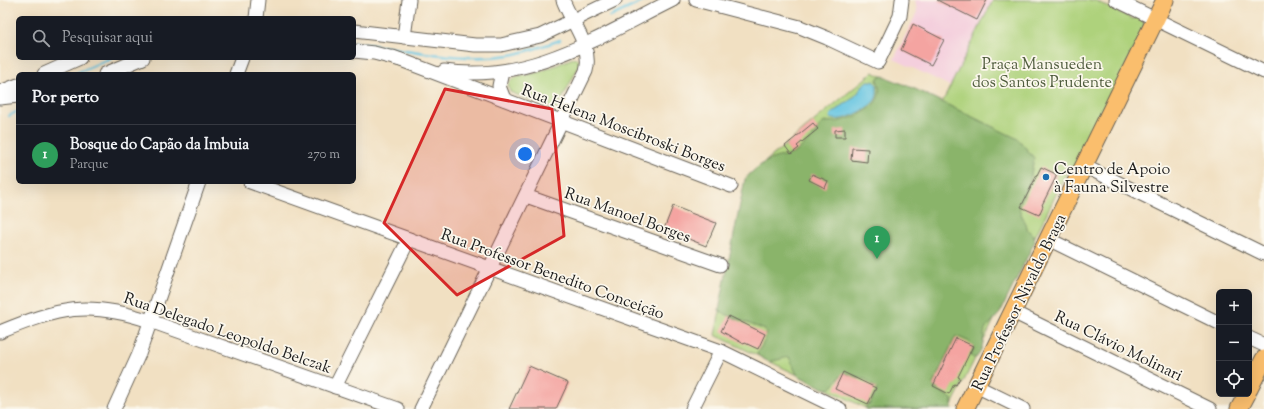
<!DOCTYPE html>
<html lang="pt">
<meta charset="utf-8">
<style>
:root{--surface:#171b24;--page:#20242c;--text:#f1f3f6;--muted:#9ea1a6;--line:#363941;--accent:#7c3aed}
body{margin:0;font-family:"Sorts Mill Goudy",serif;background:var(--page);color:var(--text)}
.controls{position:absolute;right:12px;bottom:12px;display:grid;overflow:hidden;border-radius:6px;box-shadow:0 4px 16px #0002}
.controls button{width:36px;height:36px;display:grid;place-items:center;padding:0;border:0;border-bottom:1px solid var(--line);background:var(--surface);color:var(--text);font:20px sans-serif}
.you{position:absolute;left:525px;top:154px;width:14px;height:14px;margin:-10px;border:3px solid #fff;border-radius:50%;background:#1a73e8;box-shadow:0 0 0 6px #1a73e833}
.badge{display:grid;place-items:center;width:26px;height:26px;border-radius:50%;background:var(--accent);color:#fff;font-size:13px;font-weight:700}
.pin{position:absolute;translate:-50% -33px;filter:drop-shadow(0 1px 2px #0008)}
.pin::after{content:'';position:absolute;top:21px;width:14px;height:12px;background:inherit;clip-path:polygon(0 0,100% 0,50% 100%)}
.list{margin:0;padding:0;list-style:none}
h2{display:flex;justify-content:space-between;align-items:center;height:52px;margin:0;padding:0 16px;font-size:17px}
h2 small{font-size:13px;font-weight:400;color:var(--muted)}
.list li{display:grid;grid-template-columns:26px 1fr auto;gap:12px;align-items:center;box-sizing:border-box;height:60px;padding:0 16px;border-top:1px solid var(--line)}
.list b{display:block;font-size:15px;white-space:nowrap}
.list p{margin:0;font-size:13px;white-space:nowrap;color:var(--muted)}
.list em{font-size:13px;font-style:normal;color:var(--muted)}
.icon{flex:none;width:22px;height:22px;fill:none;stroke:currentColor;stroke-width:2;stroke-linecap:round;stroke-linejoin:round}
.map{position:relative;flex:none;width:1264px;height:409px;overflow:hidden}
.search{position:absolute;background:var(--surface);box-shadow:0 4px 16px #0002;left:16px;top:16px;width:340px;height:44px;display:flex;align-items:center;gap:10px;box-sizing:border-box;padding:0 14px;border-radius:6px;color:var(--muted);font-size:15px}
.panel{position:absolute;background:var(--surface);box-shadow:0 4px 16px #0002;left:16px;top:72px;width:340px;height:112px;border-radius:6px}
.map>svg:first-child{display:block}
.built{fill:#f4cfdd}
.green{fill:#aed27b;stroke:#65774c}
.forest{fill:#8ab46b;stroke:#536844}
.water{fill:#63c4e1;stroke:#40707e}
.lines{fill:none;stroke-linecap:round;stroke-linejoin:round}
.stream{stroke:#63c4e1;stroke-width:2.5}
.building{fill:#f4a4a1}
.minor-casing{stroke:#676156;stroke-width:15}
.major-casing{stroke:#676156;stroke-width:19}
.minor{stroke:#fff;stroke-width:13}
.major{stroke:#fabe6d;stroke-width:17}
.marked{fill:#d62828;fill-opacity:0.2;stroke:#d62828;stroke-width:3;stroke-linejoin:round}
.poi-dot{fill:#1f6fb2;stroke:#fbf7ec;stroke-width:1.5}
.labels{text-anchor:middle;stroke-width:3.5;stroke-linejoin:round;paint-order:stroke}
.park-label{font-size:16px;fill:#4f5c3d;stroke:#fbf7ec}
.street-label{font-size:16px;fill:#1c1c1c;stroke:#fbf7ec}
.poi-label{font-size:16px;fill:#1c1c1c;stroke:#fbf7ec;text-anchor:start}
</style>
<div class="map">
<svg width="1264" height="409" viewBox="0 0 1264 409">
<rect width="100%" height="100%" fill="#fbf7ec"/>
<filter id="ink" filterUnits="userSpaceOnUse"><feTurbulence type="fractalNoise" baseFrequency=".025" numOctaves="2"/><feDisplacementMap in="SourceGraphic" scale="8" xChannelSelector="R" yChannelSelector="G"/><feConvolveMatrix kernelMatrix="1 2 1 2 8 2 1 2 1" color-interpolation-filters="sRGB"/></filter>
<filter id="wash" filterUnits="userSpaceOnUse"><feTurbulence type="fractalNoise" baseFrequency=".012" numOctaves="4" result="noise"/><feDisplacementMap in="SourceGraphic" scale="16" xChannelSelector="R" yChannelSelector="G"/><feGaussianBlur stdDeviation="0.9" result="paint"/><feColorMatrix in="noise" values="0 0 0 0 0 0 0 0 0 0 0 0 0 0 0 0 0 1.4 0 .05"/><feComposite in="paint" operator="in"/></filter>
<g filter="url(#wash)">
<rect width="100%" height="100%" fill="#f1e0c2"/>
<polygon class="built" points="915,0 993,0 950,86 894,59 917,12"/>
<g class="green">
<polygon points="993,0 1094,0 1133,19 1138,17 1141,18 1145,26 1076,168 1070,166 950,409 868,409 715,335 748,176 873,72 941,105"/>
<polygon points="573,58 578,59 580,64 556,110 510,92 508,84 514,78 540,72"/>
</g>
<path class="forest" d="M883,76L913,88L1018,139L1034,158L1029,185L1019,205C1019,215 1026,219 1027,229L1034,236L1035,241L1000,313L985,329L982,348L977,357L974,358L971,356L974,346L970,342L956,336L933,384L935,388L952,399V409H866V405L870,404L877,390L867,380L845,373C838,376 836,384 830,389L823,388L797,375L789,357L769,362L760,357L757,354C761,345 768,340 765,330C756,326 724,315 719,310L745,179C752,171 762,163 772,159C779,156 789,156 796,152C801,147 809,141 814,135C817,131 818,126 823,123C828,120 834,123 840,121C859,117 888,104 877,80L878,78Z"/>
<path class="water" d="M867,81H874L877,85C877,91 878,95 875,100C869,109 841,124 830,118L831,114C839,107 850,102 857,94C861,89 862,85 867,81Z"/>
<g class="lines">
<g class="stream">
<polyline points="610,17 646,0"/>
<path d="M354,43C405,48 459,63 510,55C527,52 543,46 560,40"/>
<polyline points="75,74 111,58"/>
<polyline points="9,116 16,112"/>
</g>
</g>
<g id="blocks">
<g class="building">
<polygon points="937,0 987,0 977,20"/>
<polygon points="913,24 944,40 931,65 901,50"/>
<polygon points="813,123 818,129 797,146 799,148 791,154 785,146"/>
<polygon points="845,129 845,137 835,137 835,130"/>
<polygon points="852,148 868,149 867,162 851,160"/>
<polygon points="1041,167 1056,174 1056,177 1042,205 1043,206 1039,215 1021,207"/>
<polygon points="812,174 828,181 825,188 809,180"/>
<polygon points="673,206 716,223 706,246 664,229"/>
<polygon points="729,316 765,334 758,349 745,343 744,344 721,331"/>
<polygon points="956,338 973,346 958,377 960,378 956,385 954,384 949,394 933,386"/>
<polygon points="529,366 568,383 556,409 509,409"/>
<polygon points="843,372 876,388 868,404 835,389"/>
</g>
</g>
</g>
<g filter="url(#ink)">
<use href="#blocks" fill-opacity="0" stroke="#676156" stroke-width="1"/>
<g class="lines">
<defs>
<g id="minor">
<polyline points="696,0 800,27 827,38 878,62 900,16 902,0"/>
<polyline points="1116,0 1264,72"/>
<polyline points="256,18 258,0"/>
<polyline points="354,31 475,45 501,45 540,36 615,0"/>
<polyline points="404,37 409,0"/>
<polyline points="354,51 374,53 401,60"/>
<polyline points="393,57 731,186"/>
<path d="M444,71C529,84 600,36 673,0"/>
<polyline points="502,72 499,86 504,99"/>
<polyline points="44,74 80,58"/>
<polyline points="105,74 143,58"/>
<polyline points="236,74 242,58"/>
<polyline points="0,92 18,85"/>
<polyline points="0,98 18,96"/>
<polyline points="1084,166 1264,254"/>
<polyline points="250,182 721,351 840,409"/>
<polyline points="526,196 720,265"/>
<polyline points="1048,239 1219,323"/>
<polyline points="1013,312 1210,409"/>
<path d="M0,332C59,308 87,300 150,321L398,409"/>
<polyline points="1249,338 1264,345"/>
<polyline points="976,386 1023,409"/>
<polyline points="335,387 409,239"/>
<polyline points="114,409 139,354 199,182"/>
<path d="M421,409L586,71C593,47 571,22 563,0"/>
<polyline points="692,409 721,351"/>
</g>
<g id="major">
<polyline points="1249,389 1264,359"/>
<polyline points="965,409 1165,0"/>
<polyline points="1239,409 1247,394"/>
</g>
</defs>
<use href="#minor" class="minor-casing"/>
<use href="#major" class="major-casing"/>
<use href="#minor" class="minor"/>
<use href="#major" class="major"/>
</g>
</g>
<path class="marked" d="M445,89L552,109L564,236L457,295L384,223Z"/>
<circle class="poi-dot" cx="1046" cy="177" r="4"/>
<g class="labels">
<g class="park-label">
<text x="1042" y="69">Praça Mansueden<tspan x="1042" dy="18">dos Santos Prudente</tspan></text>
</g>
<g class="street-label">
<text transform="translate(624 127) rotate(21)" y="6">Rua Helena Moscibroski Borges</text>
<text transform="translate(628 214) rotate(20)" y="6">Rua Manoel Borges</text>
<text transform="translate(553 273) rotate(20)" y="6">Rua Professor Benedito Conceição</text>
<text transform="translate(1018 302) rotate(-64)" y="6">Rua Professor Nivaldo Braga</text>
<text transform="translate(228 332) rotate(19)" y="6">Rua Delegado Leopoldo Belczak</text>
<text transform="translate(1119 345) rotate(26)" y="6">Rua Clávio Molinari</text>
</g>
<g class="poi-label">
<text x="1054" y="174">Centro de Apoio<tspan x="1054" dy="18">à Fauna Silvestre</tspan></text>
</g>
</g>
</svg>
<div class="controls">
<button>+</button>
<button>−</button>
<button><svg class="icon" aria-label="locate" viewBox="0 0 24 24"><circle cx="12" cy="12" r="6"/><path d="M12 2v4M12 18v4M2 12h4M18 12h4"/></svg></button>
</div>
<div class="you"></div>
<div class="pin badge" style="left:877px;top:259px;background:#2e9e5b">1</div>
<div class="search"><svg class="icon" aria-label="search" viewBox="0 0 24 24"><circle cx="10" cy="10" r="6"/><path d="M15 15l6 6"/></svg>Pesquisar aqui</div>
<section class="panel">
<h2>Por perto<small></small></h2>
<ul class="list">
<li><span class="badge" style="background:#2e9e5b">1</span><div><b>Bosque do Capão da Imbuia</b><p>Parque</p></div><em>270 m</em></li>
</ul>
</section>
</div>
